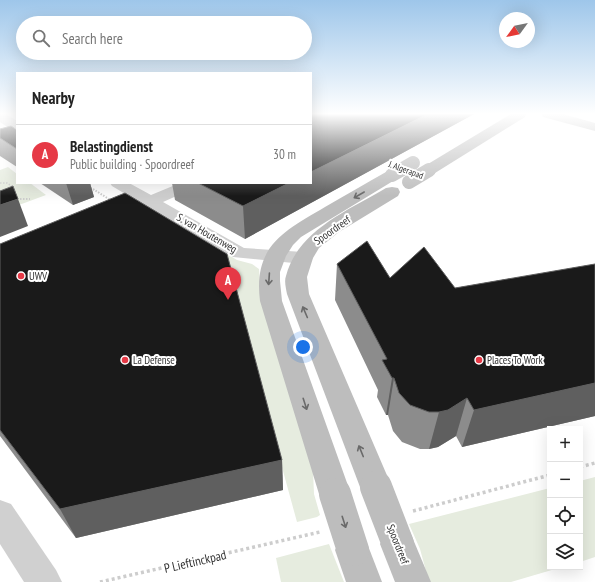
<!DOCTYPE html>
<meta charset="utf-8">
<style>
:root{--surface:#fff;--page:#f2f2f2;--text:#222;--muted:#767676;--line:#e0e0e0;--accent:#e63946}
body{margin:0;font-family:"PT Sans Narrow",sans-serif;background:var(--page);color:var(--text)}
.controls{position:absolute;right:12px;bottom:12px;display:grid;overflow:hidden;border-radius:0px;box-shadow:0 4px 16px #0002}
.controls button{width:36px;height:36px;display:grid;place-items:center;padding:0;border:0;border-bottom:1px solid var(--line);background:var(--surface);color:var(--text);font:20px sans-serif}
.compass{position:absolute;left:499px;top:12px;width:36px;height:36px;border-radius:50%;background:var(--surface);box-shadow:0 4px 16px #0002;rotate:237deg}
.you{position:absolute;left:303px;top:347px;width:14px;height:14px;margin:-10px;border:3px solid #fff;border-radius:50%;background:#1a73e8;box-shadow:0 0 0 6px #1a73e833}
.badge{display:grid;place-items:center;width:26px;height:26px;border-radius:50%;background:var(--accent);color:#fff;font-size:13px;font-weight:700}
.pin{position:absolute;translate:-50% -33px;filter:drop-shadow(0 1px 2px #0008)}
.pin::after{content:'';position:absolute;top:21px;width:14px;height:12px;background:inherit;clip-path:polygon(0 0,100% 0,50% 100%)}
.list{margin:0;padding:0;list-style:none}
h2{display:flex;justify-content:space-between;align-items:center;height:52px;margin:0;padding:0 16px;font-size:17px}
h2 small{font-size:13px;font-weight:400;color:var(--muted)}
.list li{display:grid;grid-template-columns:26px 1fr auto;gap:12px;align-items:center;box-sizing:border-box;height:60px;padding:0 16px;border-top:1px solid var(--line)}
.list b{display:block;font-size:15px;white-space:nowrap}
.list p{margin:0;font-size:13px;white-space:nowrap;color:var(--muted)}
.list em{font-size:13px;font-style:normal;color:var(--muted)}
.icon{flex:none;width:22px;height:22px;fill:none;stroke:currentColor;stroke-width:2;stroke-linecap:round;stroke-linejoin:round}
.map{position:relative;flex:none;width:595px;height:582px;overflow:hidden}
.search{position:absolute;background:var(--surface);box-shadow:0 4px 16px #0002;left:16px;top:16px;width:296px;height:44px;display:flex;align-items:center;gap:10px;box-sizing:border-box;padding:0 14px;border-radius:22px;color:var(--muted);font-size:15px}
.panel{position:absolute;background:var(--surface);box-shadow:0 4px 16px #0002;left:16px;top:72px;width:296px;height:112px;border-radius:0px}
.map>svg:first-child{display:block}
.green{fill:#e6ecdf}
.lines{fill:none;stroke-linecap:round;stroke-linejoin:round}
.path-far2{stroke:#cdcdcd;stroke-width:1.5;stroke-dasharray:1.5 1.5;stroke-linecap:butt}
.path-far1{stroke:#cdcdcd;stroke-width:2;stroke-dasharray:1.5 1.5;stroke-linecap:butt}
.path{stroke:#cdcdcd;stroke-width:3.5;stroke-dasharray:3 3;stroke-linecap:butt}
.street{fill:#d0d0d0;fill-rule:evenodd}
.secondary{fill:#bdbdbd;fill-rule:evenodd}
.secondary-bridge-far1{stroke:#bdbdbd;stroke-width:14}
.secondary-bridge{stroke:#bdbdbd;stroke-width:32}
.wall{fill:#8c8c8c}
.shaded-wall{fill:#5f5f5f}
.building{fill:#1a1a1a;stroke:#5f5f5f}
.oneway{stroke:#6a6a6a}
.poi-dot{fill:#e63946;stroke:#fff;stroke-width:1.5}
.labels{text-anchor:middle;stroke-width:4;stroke-linejoin:round;paint-order:stroke}
.far-street-label{font-size:9px;fill:#333;stroke:#fff}
.street-label{font-size:11px;fill:#333;stroke:#fff}
.poi-label{font-size:11px;fill:#333;stroke:#fff;text-anchor:start}
.near-street-label{font-size:13px;fill:#333;stroke:#fff}
</style>
<div class="map">
<svg width="595" height="582" viewBox="0 0 595 582">
<rect width="100%" height="100%" fill="#fff"/>
<g class="green">
<polygon points="8,167 17,174 17,183 30,183 46,195 0,212 0,170"/>
<polygon points="154,210 237,260 252,264 259,269 261,294 313,471 314,494 320,515 317,517 297,522 228,270"/>
<polygon points="595,477 595,557 580,562 580,481"/>
<polygon points="550,488 550,567 562,567 511,582 429,582 420,549 409,524"/>
<polygon points="329,544 344,582 281,582 276,558"/>
</g>
<g class="lines">
<g class="path-far2">
<polyline points="0,183 7,183 12,186 11,189"/>
<polyline points="83,183 94,190"/>
</g>
<g class="path-far1">
<polyline points="93,189 112,201"/>
<polyline points="14,199 30,199"/>
</g>
<g class="path">
<polyline points="580,467 595,463"/>
<polyline points="413,511 550,475"/>
<polyline points="100,582 320,532"/>
</g>
<g class="street">
<polygon points="0,114 6,114 17,121 17,128 9,128 0,122"/>
<path d="M110,183H129L151,195L180,183H201L199,186L163,202L244,248L303,252L310,254L313,258L310,262L303,264L233,257L149,208C138,213 124,222 112,219L109,215L112,211L137,201L112,186Z"/>
<polygon points="0,500 11,504 56,570 62,582 24,582 0,544"/>
</g>
<g class="secondary">
<polygon points="511,114 526,114 525,117 435,173 429,175 423,173 421,170 423,167"/>
<polygon points="542,114 563,114 595,123 595,131 543,117"/>
<path d="M392,170L398,172L400,175L398,178L301,237L293,245L286,256L280,272V281L282,301L351,494L346,505L335,509L324,505L319,494L260,301C253,246 284,231 325,207C346,195 366,183 386,172Z"/>
<path d="M392,187L398,188L400,192L398,196L339,232L319,248L313,258L307,277L309,294L392,487L387,497L376,502L365,497L360,487L287,294C286,288 284,281 286,276C298,230 349,210 386,188Z"/>
<polygon points="398,526 410,532 431,582 395,582 380,544 386,532"/>
<polygon points="353,532 365,538 382,582 346,582 335,550 341,538"/>
</g>
<g class="secondary-bridge-far1">
<polyline points="392,175 413,163"/>
<polyline points="409,182 429,170"/>
</g>
<g class="secondary-bridge">
<polyline points="376,487 398,544"/>
<polyline points="335,494 353,550"/>
</g>
</g>
<g class="wall">
<polygon points="311,114 474,114 245,239 175,200 172,183 311,183"/>
<polygon points="0,129 17,130 17,167 0,156"/>
<polygon points="40,183 90,183 94,197 73,205"/>
<polygon points="0,244 282,460 283,490 76,538 0,436"/>
<polygon points="337,264 390,278 455,288 595,264 595,416 462,447 456,436 438,447 429,449 420,449 402,442 393,431 388,415 386,415 377,397 378,390 335,300"/>
</g>
<g class="shaded-wall">
<polygon points="428,114 474,114 245,239 243,206 289,183 311,183 311,172"/>
<polygon points="66,183 90,183 94,197 73,205"/>
<polygon points="18,199 28,226 0,237 0,205"/>
<polygon points="392,378 394,378 388,415 386,415"/>
<polygon points="595,383 595,416 462,447 474,410"/>
<polygon points="467,398 456,436 438,447 429,449 439,412"/>
<polygon points="282,460 283,490 76,538 60,509"/>
</g>
<g class="building">
<polygon points="311,114 428,114 311,172"/>
<polygon points="11,126 17,130 17,149 0,138 0,129"/>
<polygon points="198,183 289,183 243,206"/>
<polygon points="13,186 18,199 0,205 0,191"/>
<polygon points="125,193 227,254 282,460 60,509 0,430 0,244"/>
<polygon points="367,241 390,278 424,247 455,288 595,264 595,383 474,410 467,398 448,410 439,412 429,412 410,405 399,393 394,378 392,378 382,360 387,359 337,264"/>
</g>
<defs><path id="oneway-shaft" d="M-6 0H5M1.5-3L5.5 0L1.5 3" fill="none" stroke-width="1.6" stroke-linecap="round" stroke-linejoin="round"/></defs>
<g class="oneway">
<use href="#oneway-shaft" transform="translate(359 195) rotate(150)"/>
<use href="#oneway-shaft" transform="translate(269 279) rotate(94)"/>
<use href="#oneway-shaft" transform="translate(305 312) rotate(-113)"/>
<use href="#oneway-shaft" transform="translate(305 404) rotate(72)"/>
<use href="#oneway-shaft" transform="translate(361 451) rotate(-112)"/>
<use href="#oneway-shaft" transform="translate(344 522) rotate(72)"/>
</g>
<linearGradient id="sky" x2="0" y2="1"><stop stop-color="#9ec6ea"/><stop offset="0.58" stop-color="#fff"/><stop offset="1" stop-color="#fff" stop-opacity="0"/></linearGradient>
<rect width="595" height="196" fill="url(#sky)"/>
<g class="poi-dot">
<circle cx="21" cy="276" r="4"/>
<circle cx="125" cy="360" r="4"/>
<circle cx="479" cy="360" r="4"/>
</g>
<g class="labels">
<g class="far-street-label">
<text transform="translate(406 170) rotate(20)" y="3">J. Algerapad</text>
</g>
<g class="street-label">
<text transform="translate(332 230) rotate(-35)" y="4">Spoordreef</text>
<text transform="translate(207 233) rotate(30)" y="4">S. van Houtenweg</text>
<text transform="translate(398 544) rotate(68)" y="4">Spoordreef</text>
</g>
<g class="poi-label">
<text x="29" y="280">UWV</text>
<text x="133" y="364">La Defense</text>
<text x="487" y="364">Places To Work</text>
</g>
<g class="near-street-label">
<text transform="translate(195 561) rotate(-13)" y="5">P Lieftinckpad</text>
</g>
</g>
</svg>
<div class="controls">
<button>+</button>
<button>−</button>
<button><svg class="icon" aria-label="locate" viewBox="0 0 24 24"><circle cx="12" cy="12" r="6"/><path d="M12 2v4M12 18v4M2 12h4M18 12h4"/></svg></button>
<button><svg class="icon" aria-label="layers" viewBox="0 0 24 24"><path d="M12 4l9 5-9 5-9-5zM3 14l9 5 9-5"/></svg></button>
</div>
<svg class="compass" viewBox="-18 -18 36 36"><path d="M0-13l5 13h-10z" fill="#e53935"/><path d="M0 13l5-13h-10z" fill="#767676"/></svg>
<div class="you"></div>
<div class="pin badge" style="left:228px;top:300px">A</div>
<div class="search"><svg class="icon" aria-label="search" viewBox="0 0 24 24"><circle cx="10" cy="10" r="6"/><path d="M15 15l6 6"/></svg>Search here</div>
<section class="panel">
<h2>Nearby<small></small></h2>
<ul class="list">
<li><span class="badge">A</span><div><b>Belastingdienst</b><p>Public building · Spoordreef</p></div><em>30 m</em></li>
</ul>
</section>
</div>
